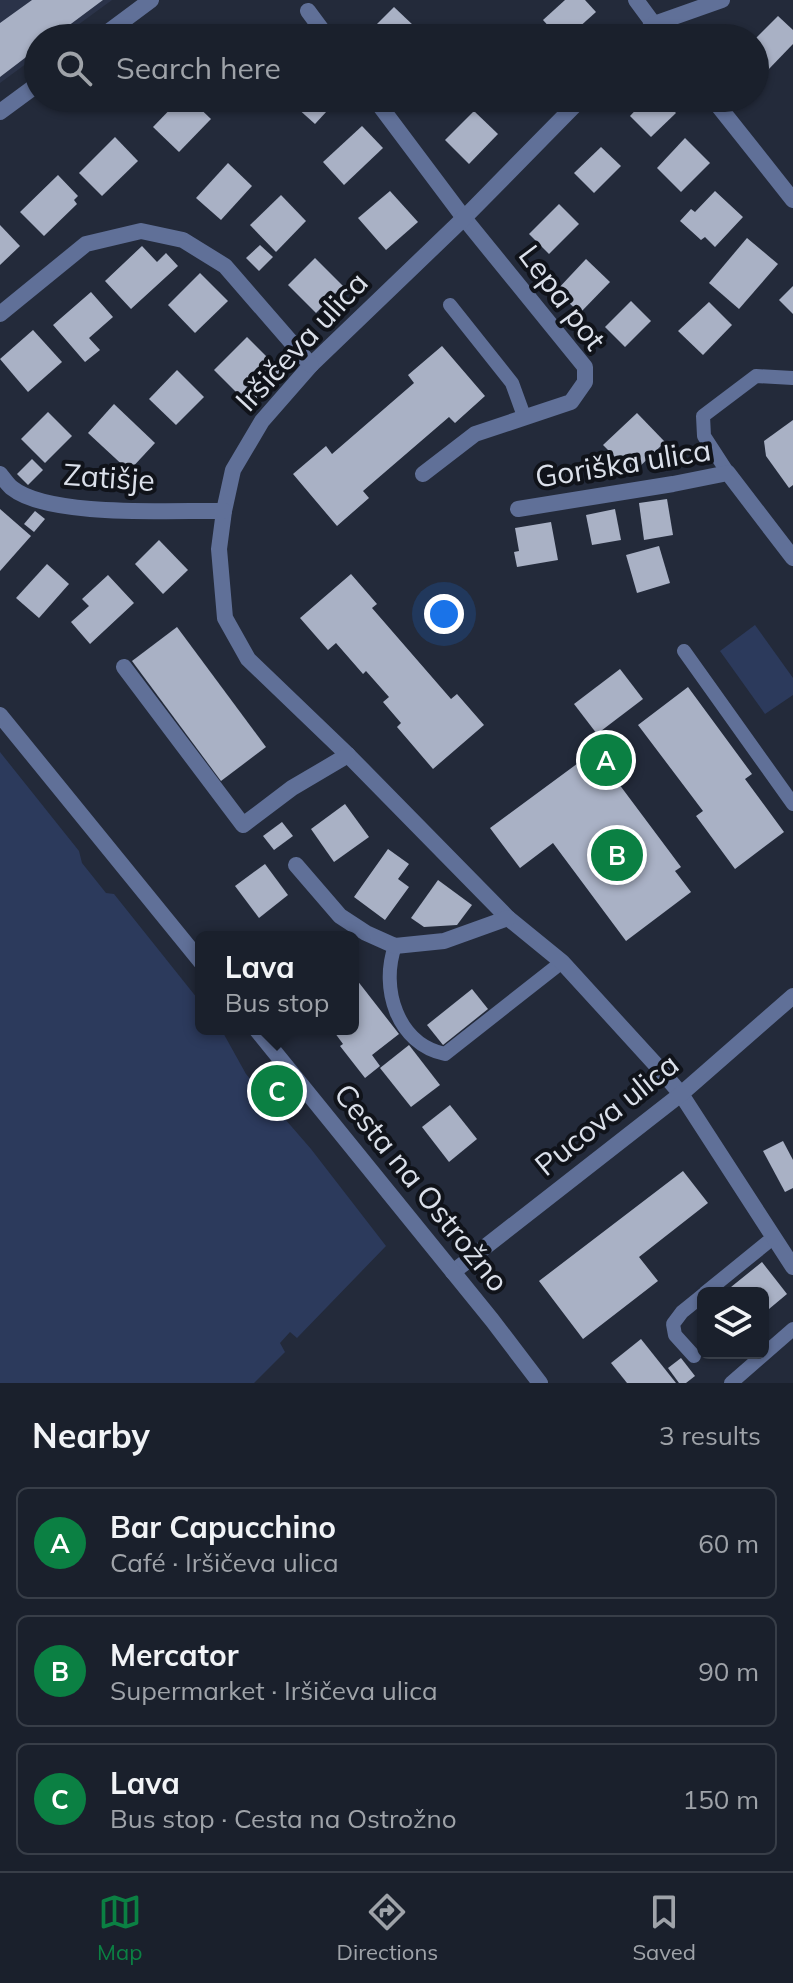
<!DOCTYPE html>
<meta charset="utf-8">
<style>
:root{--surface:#1a202c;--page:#232834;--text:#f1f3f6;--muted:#9fa3a9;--line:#383e48;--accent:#0b8043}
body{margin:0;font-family:Mulish,sans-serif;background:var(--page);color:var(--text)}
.controls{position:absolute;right:24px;bottom:24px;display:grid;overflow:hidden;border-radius:12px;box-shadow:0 2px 6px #0004}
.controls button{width:72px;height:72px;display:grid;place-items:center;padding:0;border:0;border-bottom:2px solid var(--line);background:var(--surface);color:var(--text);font:40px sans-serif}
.you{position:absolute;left:444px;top:614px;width:28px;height:28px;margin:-20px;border:6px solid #fff;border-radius:50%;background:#1a73e8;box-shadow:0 0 0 12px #1a73e833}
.badge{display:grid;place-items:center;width:52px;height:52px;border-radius:50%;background:var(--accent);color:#fff;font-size:26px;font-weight:700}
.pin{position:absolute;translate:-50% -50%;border:4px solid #fff;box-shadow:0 2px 8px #0006}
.popup{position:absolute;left:195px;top:931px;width:164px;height:104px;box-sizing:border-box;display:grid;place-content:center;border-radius:12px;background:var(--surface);filter:drop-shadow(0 2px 6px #0005);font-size:26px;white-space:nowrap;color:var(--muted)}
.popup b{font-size:30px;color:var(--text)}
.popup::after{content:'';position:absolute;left:50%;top:100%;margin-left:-16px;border:16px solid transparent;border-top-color:var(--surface)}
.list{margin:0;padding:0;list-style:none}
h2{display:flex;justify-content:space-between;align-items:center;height:104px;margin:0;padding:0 32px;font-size:34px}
h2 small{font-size:26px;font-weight:400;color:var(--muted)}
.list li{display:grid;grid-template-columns:52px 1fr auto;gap:24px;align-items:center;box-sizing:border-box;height:112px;margin:0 16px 16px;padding:0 16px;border:2px solid var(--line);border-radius:12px}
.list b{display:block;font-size:30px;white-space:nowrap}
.list p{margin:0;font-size:26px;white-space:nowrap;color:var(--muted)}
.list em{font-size:26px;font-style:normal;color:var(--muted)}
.icon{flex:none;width:44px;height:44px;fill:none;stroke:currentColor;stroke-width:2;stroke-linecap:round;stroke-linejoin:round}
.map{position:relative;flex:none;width:793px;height:1383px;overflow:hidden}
.search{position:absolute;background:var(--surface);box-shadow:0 2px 6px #0004;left:24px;right:24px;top:24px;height:88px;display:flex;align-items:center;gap:20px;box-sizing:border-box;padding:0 28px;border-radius:44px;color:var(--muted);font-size:30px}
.sheet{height:488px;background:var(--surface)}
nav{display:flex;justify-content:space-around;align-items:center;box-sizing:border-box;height:112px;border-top:2px solid var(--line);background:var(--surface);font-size:22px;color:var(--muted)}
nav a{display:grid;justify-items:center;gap:4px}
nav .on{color:var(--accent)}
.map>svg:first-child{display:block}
.built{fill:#2b3349}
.green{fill:#2c3a5c}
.building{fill:#a9b1c5}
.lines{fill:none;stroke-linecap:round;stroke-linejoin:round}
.service{stroke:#607098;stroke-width:14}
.minor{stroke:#607098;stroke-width:16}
.tertiary{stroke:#607098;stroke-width:16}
.labels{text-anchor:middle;stroke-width:8;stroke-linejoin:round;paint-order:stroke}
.street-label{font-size:30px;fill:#dbe0ea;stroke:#10131a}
</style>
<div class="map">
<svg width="793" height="1383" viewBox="0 0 793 1383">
<rect width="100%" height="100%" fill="#232a3a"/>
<polygon class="built" points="0,0 112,0 60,38 38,38 38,55 0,83"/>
<g class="green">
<polygon points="755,625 793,678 793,695 765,714 720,651"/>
<polygon points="0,752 79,851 82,863 106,893 114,894 201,1003 201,1029 221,1029 246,1074 311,1149 386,1246 297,1338 290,1332 280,1343 285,1352 254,1383 0,1383"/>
</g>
<g class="building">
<polygon points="32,0 103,0 52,38 38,38 38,48 0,77 0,23"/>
<polygon points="565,0 585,0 596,12 567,38 559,38 543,20"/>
<polygon points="394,7 414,26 402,38 371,38 367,34"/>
<polygon points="778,16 793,30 793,44 767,71 755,59 755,39"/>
<polygon points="181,98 189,98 211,119 179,152 153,127"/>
<polygon points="286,98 339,98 315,124"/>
<polygon points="647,98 661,98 676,113 651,137 630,116"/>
<polygon points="474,111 498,134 469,164 445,140"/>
<polygon points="362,126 383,148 344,185 323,162"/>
<polygon points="115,137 138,161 102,196 79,173"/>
<polygon points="685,138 710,163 681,192 657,168"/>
<polygon points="601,147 621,166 594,193 574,173"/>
<polygon points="228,163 252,186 221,220 196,198"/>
<polygon points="58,175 78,196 74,200 77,204 44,236 20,212"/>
<polygon points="390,191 418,222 386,250 358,218"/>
<polygon points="715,191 743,217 715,247 705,237 701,240 680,221 691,209 695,212"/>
<polygon points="281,195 306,221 276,252 250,225"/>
<polygon points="559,204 579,224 549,254 529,234"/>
<polygon points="0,225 20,246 0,265"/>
<polygon points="747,238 778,264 739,309 709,283"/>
<polygon points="260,245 273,257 259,271 246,258"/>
<polygon points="142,246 157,262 166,253 178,266 131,309 105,281"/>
<polygon points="315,258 343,286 316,313 288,285"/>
<polygon points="586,259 610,282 580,313 556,291"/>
<polygon points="200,273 228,301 195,333 168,305"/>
<polygon points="793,286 793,314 779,300"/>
<polygon points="91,292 113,317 89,338 100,350 85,362 53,325"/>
<polygon points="631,301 651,321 625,347 605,327"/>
<polygon points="709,302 732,325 703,355 678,331"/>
<polygon points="33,330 62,362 28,392 0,359"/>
<polygon points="247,337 283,373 250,406 214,370"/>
<polygon points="442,346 485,396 455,423 449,417 363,491 369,498 337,526 293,474 326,446 332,454 414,383 408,375"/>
<polygon points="177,370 204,397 176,425 149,399"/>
<polygon points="114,404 155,443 129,471 88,433"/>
<polygon points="48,412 72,436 45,463 21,439"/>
<polygon points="637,413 665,442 632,474 603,445"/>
<polygon points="793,420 793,485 789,488 766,456 764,441"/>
<polygon points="32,459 43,470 28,485 17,474"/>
<polygon points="667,499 673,535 644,540 639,503"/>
<polygon points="0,509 31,536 0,571"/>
<polygon points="615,509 621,540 592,545 586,515"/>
<polygon points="35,511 45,519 34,532 24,524"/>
<polygon points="551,522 558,560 517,567 514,552 519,551 515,528"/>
<polygon points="159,540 188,570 163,594 135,564"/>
<polygon points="659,546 670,583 637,593 626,555"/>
<polygon points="47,564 69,584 39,618 16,598"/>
<polygon points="351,574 377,604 372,608 451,699 457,694 484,725 433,769 397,727 401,723 383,702 389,697 366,671 363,674 336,643 328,650 300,618"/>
<polygon points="108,575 134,603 90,644 71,622 89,606 82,599"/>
<polygon points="177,627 266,747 221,781 132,661"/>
<polygon points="620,669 643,699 597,734 574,704"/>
<polygon points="688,687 752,774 745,779 784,832 735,869 696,816 703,811 638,725"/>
<polygon points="608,744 622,763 610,772 681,867 675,871 691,892 626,941 553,843 520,868 490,828 589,755 591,757"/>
<polygon points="345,804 369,837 334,862 311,829"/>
<polygon points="282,822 293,836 274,850 263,836"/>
<polygon points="388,849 409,864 398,879 409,887 385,920 354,897"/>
<polygon points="265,864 288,895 259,918 235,886"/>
<polygon points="438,880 472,905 457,925 424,927 411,918"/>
<polygon points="353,975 399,1034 372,1055 380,1066 365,1078 340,1046 343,1044 332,1029 353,1029"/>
<polygon points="472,989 488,1009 443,1045 427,1025"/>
<polygon points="409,1045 440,1085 411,1107 380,1068"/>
<polygon points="450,1105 477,1139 449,1162 422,1127"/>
<polygon points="783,1141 793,1160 793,1188 785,1192 763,1151"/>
<polygon points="683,1171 708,1203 639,1257 658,1281 583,1339 539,1281"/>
<polygon points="762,1262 787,1294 763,1314 763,1293 735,1293 731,1287"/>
<polygon points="641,1339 676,1383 627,1383 611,1363"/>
<polygon points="681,1358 695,1376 686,1383 679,1383 668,1368"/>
</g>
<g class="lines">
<g class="service">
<polyline points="450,305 512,383 524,416"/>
<polyline points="728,473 704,436 703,416 756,376 793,378"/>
<polyline points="684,651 793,804"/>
<path d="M395,946C380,988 397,1044 445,1054L562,962"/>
<polyline points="705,1293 774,1237"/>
<polyline points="694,1356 675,1335 673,1324 682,1312 703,1295"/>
<polyline points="731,1383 793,1329"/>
</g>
<g class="minor">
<polyline points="636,0 664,38"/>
<polyline points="308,11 328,38"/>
<polyline points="100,38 151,0"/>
<polyline points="640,38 654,24 722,0"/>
<polyline points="374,98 464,218 585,367 585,382 571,402 475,434 423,474"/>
<polyline points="582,98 464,218 311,365 262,421 233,470 224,511 219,549 225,618 248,659 348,755 508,918 562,962 657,1066 681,1094 793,1267"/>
<polyline points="712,98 793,200"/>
<polyline points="0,112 38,84"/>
<polyline points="0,314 86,244 141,231 183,240 225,266 311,365"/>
<path d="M0,474C4,479 8,485 12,488C49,518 174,510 224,511"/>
<polyline points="518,509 673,484 728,473 793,558"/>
<polyline points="124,667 243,825 292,788 348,755"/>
<polyline points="296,865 340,916 366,933 395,946 444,941 508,918"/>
<polyline points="453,1272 681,1094 793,996"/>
</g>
<g class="tertiary">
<polyline points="0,715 201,962"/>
<polyline points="256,1029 492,1320 540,1383"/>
</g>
</g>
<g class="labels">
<g class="street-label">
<text transform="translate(562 298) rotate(53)" y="10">Lepa pot</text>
<text transform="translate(302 342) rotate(-47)" y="10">Iršičeva ulica</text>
<text transform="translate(623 464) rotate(-9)" y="10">Goriška ulica</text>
<text transform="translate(109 478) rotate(4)" y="10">Zatišje</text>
<text transform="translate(607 1115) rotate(-39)" y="10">Pucova ulica</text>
<text transform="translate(421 1188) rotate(51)" y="10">Cesta na Ostrožno</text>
</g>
</g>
</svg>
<div class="controls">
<button><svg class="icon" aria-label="layers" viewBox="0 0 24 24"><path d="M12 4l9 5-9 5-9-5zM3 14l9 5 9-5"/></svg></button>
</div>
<div class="you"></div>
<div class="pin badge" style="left:606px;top:760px">A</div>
<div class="pin badge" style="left:617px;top:855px">B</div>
<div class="pin badge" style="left:277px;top:1091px">C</div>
<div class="popup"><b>Lava</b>Bus stop</div>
<div class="search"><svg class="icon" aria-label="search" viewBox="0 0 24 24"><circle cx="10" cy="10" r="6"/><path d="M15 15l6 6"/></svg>Search here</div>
</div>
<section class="sheet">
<h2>Nearby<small>3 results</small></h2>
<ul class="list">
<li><span class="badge">A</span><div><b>Bar Capucchino</b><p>Café · Iršičeva ulica</p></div><em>60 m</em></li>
<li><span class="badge">B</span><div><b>Mercator</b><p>Supermarket · Iršičeva ulica</p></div><em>90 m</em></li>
<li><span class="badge">C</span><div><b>Lava</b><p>Bus stop · Cesta na Ostrožno</p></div><em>150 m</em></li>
</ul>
</section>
<nav>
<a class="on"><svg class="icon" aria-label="map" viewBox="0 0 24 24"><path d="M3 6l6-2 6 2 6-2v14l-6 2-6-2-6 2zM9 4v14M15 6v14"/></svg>Map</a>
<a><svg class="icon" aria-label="directions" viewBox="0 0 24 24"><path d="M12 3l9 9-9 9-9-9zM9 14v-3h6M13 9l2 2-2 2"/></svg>Directions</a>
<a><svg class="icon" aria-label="saved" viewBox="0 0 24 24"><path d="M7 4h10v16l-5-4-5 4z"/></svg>Saved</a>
</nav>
